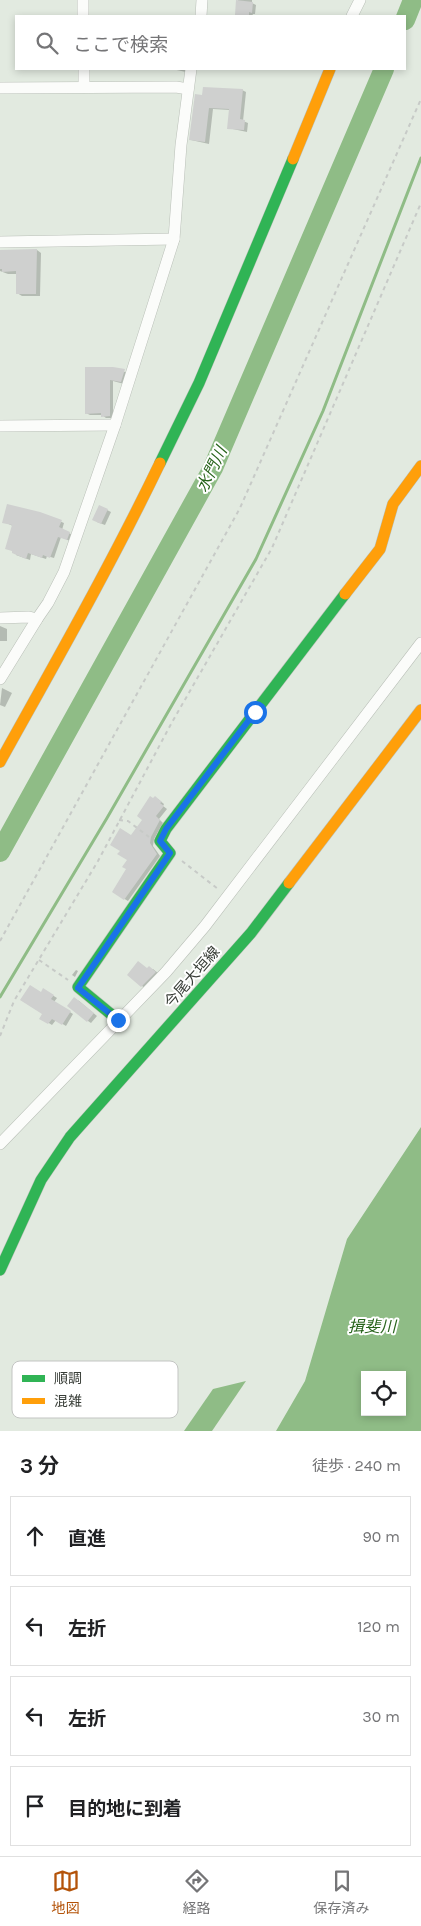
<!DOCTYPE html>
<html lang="ja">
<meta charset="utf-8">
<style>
:root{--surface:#fff;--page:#f2f2f2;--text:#202124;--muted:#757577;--line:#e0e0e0;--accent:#b45309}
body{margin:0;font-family:Karla,"Noto Sans JP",sans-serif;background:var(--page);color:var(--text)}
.controls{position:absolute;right:15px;bottom:15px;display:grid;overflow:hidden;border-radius:0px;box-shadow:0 2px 8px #0003}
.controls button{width:45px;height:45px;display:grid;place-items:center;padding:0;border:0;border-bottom:1px solid var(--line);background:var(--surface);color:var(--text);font:25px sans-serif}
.stop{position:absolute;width:15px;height:15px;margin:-11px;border:4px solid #1a73e8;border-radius:50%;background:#fff}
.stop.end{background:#1a73e8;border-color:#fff;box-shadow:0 1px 5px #0008}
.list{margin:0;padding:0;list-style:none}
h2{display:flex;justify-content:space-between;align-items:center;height:65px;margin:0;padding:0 20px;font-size:21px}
h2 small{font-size:16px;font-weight:400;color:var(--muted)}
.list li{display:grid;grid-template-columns:32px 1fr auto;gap:15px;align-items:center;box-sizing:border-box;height:80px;margin:0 10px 10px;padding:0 10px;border:1px solid var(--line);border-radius:0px}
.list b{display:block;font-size:19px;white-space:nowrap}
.list em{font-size:16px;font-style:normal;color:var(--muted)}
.icon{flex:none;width:28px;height:28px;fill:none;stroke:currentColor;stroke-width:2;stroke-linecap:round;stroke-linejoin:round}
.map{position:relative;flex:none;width:421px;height:1431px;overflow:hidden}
.search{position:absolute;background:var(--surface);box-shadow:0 2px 8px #0003;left:15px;right:15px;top:15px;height:55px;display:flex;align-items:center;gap:12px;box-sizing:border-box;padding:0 18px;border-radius:0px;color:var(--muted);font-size:19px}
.sheet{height:425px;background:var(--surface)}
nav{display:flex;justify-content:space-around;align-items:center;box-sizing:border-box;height:70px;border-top:1px solid var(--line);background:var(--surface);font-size:14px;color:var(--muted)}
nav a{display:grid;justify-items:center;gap:2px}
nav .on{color:var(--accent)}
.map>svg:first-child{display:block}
.water{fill:#8fbc86;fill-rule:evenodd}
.shadow{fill:#0003}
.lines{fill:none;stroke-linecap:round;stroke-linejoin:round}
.stream{stroke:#8fbc86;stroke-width:3}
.river{stroke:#8fbc86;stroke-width:20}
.building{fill:#cfd0cf}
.street-casing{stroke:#b9bfb7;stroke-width:12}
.fast-casing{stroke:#b9bfb7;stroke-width:12}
.slow-casing{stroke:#b9bfb7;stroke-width:12}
.path{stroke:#c7cac7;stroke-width:2;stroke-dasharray:4 4;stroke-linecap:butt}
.street{stroke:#fbfcfa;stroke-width:11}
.fast{stroke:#30b455;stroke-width:11}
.slow{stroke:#ff9f0a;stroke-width:11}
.route{stroke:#1a73e8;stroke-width:6}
.labels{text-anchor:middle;stroke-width:4;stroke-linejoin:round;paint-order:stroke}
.street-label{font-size:15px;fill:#383d37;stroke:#fff}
.water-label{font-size:16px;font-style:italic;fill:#28641c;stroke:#fff}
.key{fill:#fff;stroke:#c3c5c3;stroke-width:1}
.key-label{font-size:14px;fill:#383d37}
</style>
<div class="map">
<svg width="421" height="1431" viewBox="0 0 421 1431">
<rect width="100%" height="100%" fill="#e2eae0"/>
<g class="water">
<path d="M421,1127V1431H276L305,1381L347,1239ZM365,1375H402V1412H365Z"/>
<polygon points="246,1381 212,1431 184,1431 213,1389"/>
</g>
<g class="shadow">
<polygon points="238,0 252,0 252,3 256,5 255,14 253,14 252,16 236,16"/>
<polygon points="172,69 187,69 186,72"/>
<polygon points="242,90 246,92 243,121 248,123 247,132 228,128 230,110 213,109 209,144 191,140 203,96"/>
<polygon points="37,250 41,253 40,296 22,296 17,293 17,274 8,274 0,271 0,251"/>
<polygon points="113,368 128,373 124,384 113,381 113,418 106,418 102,415 90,415 86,413"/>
<polygon points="107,510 111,512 105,525 97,522"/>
<polygon points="40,513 64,523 62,530 73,535 70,541 61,537 54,558 47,556 46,559 31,554 30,560 16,555 13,526 4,522"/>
<polygon points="0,626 7,629 7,641 0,641"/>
<polygon points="2,688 12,693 5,707 0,705"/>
<polygon points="158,799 164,804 163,806 167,809 159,819 163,823 154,839 153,846 160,856 128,901 113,892 128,869 132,836"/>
<polygon points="148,969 153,969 159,974 145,988 142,986"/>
<polygon points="76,970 78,971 75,977 72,975"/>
<polygon points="44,990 57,998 54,1002 73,1014 66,1026 56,1020 52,1025 41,1018 44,1014 42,993"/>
<polygon points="78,1000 97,1016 91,1023 88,1021"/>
</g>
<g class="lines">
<polyline class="stream" points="0,997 107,818 256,559 323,411 421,158"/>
<g class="river">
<polyline points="405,20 413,0"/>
<polyline points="0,852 213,468 384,69"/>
</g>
</g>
<g class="building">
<polygon points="236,0 253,2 252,13 249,12 249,16 235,15"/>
<polygon points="203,87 243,89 240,119 245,120 244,130 227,129 229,109 209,108 205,142 189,140 195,94 202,95"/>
<polygon points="37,249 36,294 16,294 16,271 2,272 2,269 0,269 0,250"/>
<polygon points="85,367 113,367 125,369 121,382 110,380 110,416 101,417 101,413 85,414"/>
<polygon points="7,504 40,512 62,520 59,527 70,532 67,540 58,537 50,558 43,555 42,558 28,553 26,559 12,553 12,551 5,549 12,525 2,523"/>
<polygon points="99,505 108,509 101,524 92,520"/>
<polygon points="150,796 153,798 155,796 162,802 160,803 164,806 156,816 160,820 151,837 150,843 157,854 124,900 112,892 126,869 122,867 127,860 117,854 120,851 110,845 120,828 131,835 142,820 137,816"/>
<polygon points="138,961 147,968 149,966 156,972 141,987 127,975"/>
<polygon points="30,985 41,992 43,988 54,995 51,999 71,1011 62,1025 52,1019 48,1024 39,1019 42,1014 20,1000"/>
<polygon points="74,997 94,1013 87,1022 67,1006"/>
</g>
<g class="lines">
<defs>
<g id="street">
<polyline points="83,0 83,16"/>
<polyline points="201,16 202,0"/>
<polyline points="352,16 360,0"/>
<polyline points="84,69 84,87"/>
<polyline points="0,88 176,87 188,89"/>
<polyline points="0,242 174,239"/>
<polyline points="0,426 115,425"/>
<polyline points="0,618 29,617 37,619"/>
<polyline points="0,679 37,619 48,603 64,572 115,425 174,239 181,145 191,69"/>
<polyline points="0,1144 166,972 205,926 421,643"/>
</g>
<g id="fast">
<polyline points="160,463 199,383 293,159"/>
<polyline points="118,1020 78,987 170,853 160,841 166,829 345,594"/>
<polyline points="0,1270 41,1180 70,1137 251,933 289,883"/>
</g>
<g id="slow">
<polyline points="293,159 330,69"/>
<polyline points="345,594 380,549 393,504 421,466"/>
<path d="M0,762C55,663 111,565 160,463"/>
<polyline points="289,883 421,710"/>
</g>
</defs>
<use href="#street" class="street-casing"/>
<use href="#fast" class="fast-casing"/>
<use href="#slow" class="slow-casing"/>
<g class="path">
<polyline points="119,820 128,821 149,837"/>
<polyline points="182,861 218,889 217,891"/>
<polyline points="0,941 240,508 421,99"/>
<polyline points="39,960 68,980"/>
<polyline points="0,1036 14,1001 98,861 171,724 272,548 421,203"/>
</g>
<use href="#street" class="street"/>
<use href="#fast" class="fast"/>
<use href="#slow" class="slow"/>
</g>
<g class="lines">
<polyline class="route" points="118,1020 78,988 170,853 160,841 166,829 255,712"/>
</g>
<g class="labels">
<g class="street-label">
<text transform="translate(192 977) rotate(-49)" y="5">今尾大垣線</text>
</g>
<g class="water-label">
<text transform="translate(211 469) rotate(-64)" y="6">水門川</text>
<text x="372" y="1332">揖斐川</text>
</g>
</g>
<rect x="12" y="1361" width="166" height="57" rx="8" class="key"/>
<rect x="22" y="1375" width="23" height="7" fill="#30b455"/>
<rect x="22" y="1398" width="23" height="6" fill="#ff9f0a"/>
<g class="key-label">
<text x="54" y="1383">順調</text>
<text x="54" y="1406">混雑</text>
</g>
</svg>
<div class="controls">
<button><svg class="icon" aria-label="locate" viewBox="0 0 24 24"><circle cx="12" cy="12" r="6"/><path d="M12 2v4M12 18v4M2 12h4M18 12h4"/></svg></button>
</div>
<div class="stop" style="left:255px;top:712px"></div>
<div class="stop end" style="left:118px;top:1020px"></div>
<div class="search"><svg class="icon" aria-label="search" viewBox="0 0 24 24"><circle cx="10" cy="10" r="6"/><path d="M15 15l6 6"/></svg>ここで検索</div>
</div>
<section class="sheet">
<h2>3 分<small>徒歩 · 240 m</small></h2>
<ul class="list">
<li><svg class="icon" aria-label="ahead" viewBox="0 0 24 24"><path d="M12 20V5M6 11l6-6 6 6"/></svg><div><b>直進</b></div><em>90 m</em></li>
<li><svg class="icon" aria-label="left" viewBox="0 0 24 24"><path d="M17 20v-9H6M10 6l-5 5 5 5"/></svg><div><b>左折</b></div><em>120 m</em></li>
<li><svg class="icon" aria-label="left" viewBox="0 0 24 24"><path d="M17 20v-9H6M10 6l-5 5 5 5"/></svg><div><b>左折</b></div><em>30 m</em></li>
<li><svg class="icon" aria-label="arrive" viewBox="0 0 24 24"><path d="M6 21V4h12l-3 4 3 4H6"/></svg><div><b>目的地に到着</b></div></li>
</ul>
</section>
<nav>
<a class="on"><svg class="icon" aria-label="map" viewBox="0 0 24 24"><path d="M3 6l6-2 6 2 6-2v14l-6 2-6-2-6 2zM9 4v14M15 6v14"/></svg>地図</a>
<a><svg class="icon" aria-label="directions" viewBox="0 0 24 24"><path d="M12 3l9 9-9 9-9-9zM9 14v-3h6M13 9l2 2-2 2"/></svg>経路</a>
<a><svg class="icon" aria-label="saved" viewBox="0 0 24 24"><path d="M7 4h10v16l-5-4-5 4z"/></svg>保存済み</a>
</nav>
